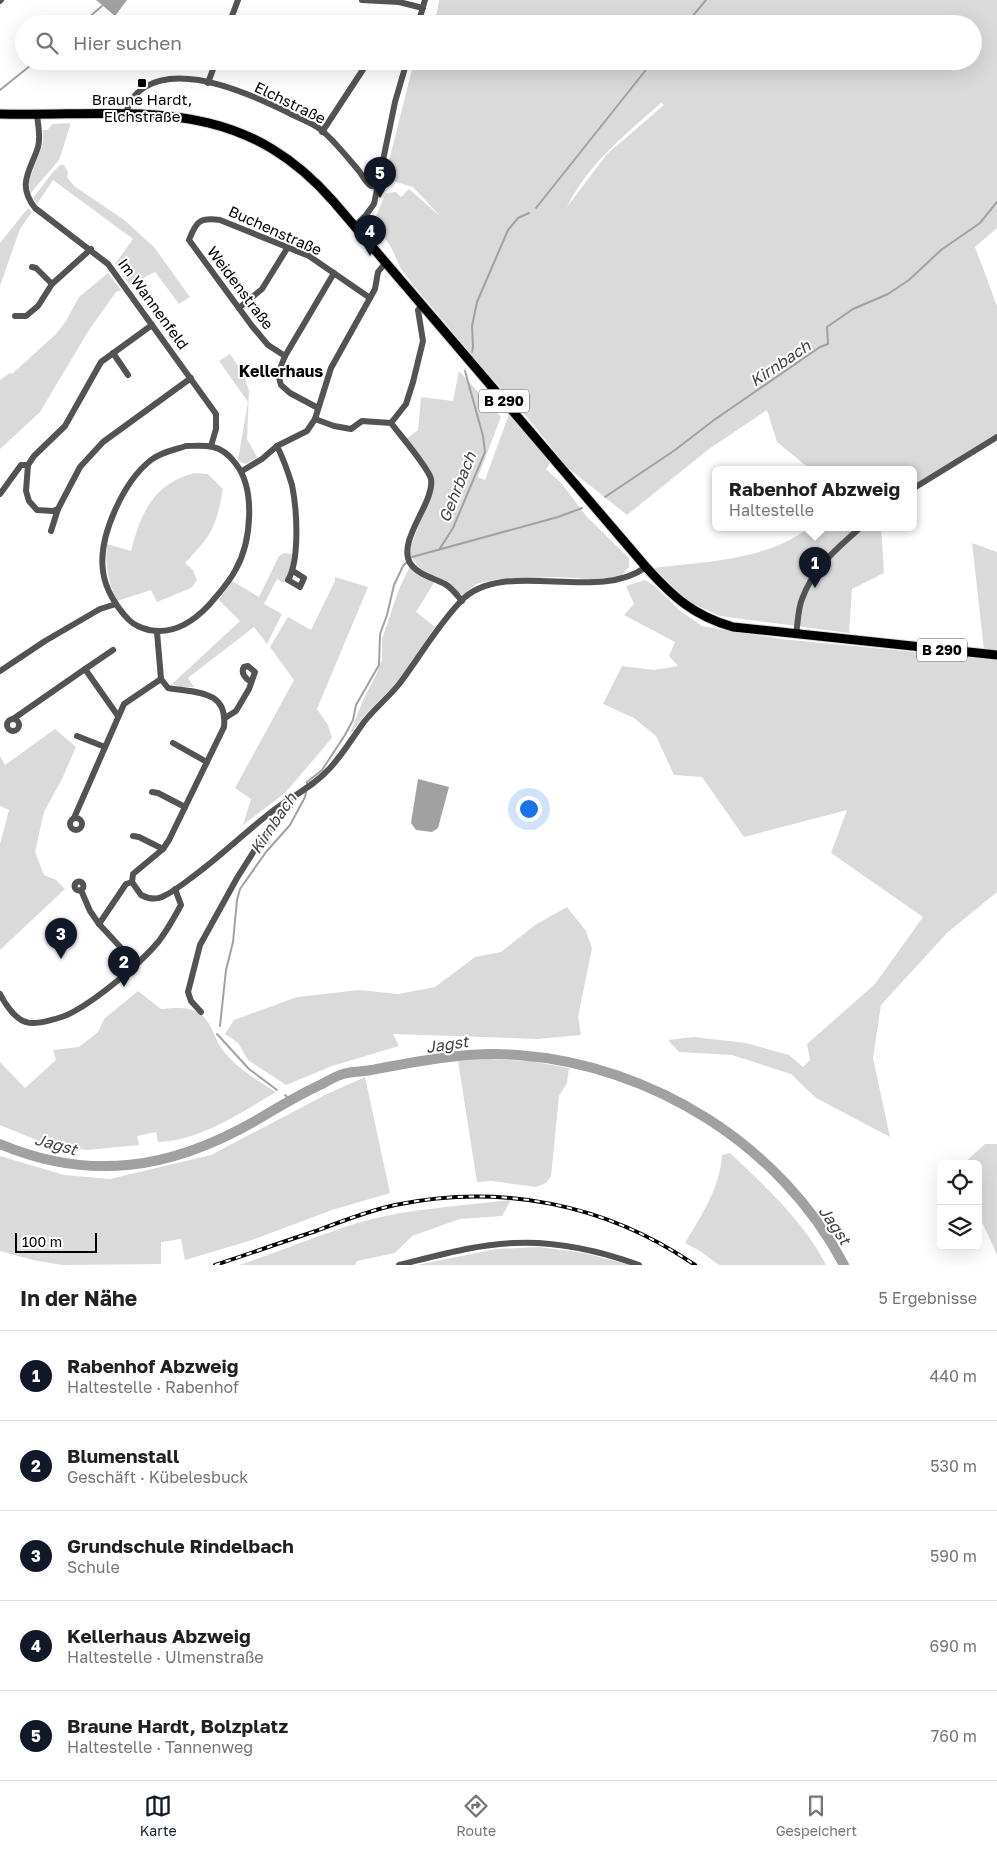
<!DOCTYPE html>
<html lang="de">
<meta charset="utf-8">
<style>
:root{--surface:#fff;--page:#f6f6f6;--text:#202124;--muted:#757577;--line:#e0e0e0;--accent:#111827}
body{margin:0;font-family:"Golos Text",sans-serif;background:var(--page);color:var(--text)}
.controls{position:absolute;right:15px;bottom:15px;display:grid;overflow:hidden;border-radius:8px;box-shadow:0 5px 20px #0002}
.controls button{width:45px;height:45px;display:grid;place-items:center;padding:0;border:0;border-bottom:1px solid var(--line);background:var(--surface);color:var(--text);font:25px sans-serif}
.scale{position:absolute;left:15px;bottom:12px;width:82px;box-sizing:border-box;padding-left:5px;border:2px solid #000;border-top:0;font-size:14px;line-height:18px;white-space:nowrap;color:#000;-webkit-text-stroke:4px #fff;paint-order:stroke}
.you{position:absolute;left:528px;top:808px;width:18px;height:18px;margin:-12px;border:4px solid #fff;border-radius:50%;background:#1a73e8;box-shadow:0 0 0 8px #1a73e833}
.badge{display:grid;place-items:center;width:32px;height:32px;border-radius:50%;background:var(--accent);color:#fff;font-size:16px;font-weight:700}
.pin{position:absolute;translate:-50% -41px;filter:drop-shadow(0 1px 2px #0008)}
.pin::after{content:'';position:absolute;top:26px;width:18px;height:15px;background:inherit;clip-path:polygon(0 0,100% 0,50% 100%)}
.popup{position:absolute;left:712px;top:466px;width:205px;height:65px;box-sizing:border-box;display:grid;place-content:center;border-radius:8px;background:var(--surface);filter:drop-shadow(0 1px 4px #0005);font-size:16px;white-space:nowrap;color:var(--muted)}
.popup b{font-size:19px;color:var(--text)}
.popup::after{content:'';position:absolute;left:50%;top:100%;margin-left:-10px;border:10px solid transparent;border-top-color:var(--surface)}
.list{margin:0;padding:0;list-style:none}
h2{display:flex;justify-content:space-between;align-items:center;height:65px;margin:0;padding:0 20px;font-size:21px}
h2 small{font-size:16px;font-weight:400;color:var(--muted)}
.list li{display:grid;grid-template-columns:32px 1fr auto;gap:15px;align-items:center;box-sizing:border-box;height:90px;padding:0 20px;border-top:1px solid var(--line)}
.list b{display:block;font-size:19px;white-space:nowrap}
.list p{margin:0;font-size:16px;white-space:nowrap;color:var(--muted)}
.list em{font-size:16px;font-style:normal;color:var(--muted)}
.icon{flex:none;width:28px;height:28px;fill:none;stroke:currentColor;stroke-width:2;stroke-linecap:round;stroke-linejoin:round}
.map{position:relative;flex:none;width:997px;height:1265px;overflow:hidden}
.search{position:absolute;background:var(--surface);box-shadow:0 5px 20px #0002;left:15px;right:15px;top:15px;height:55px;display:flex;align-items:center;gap:12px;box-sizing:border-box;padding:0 18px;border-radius:28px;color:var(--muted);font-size:19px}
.sheet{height:515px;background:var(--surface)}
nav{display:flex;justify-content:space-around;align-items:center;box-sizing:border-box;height:70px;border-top:1px solid var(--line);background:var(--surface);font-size:14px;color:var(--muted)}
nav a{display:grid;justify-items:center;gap:2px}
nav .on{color:var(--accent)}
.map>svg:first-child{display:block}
.green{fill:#dadada;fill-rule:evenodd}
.water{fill:#a1a1a1}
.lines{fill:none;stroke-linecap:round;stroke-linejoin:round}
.stream{stroke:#a1a1a1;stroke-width:2}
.river{stroke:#a1a1a1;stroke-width:10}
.major-casing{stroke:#dbdbdb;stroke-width:11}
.minor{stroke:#535353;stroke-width:6}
.major{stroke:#000;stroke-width:9}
.rail-casing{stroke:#000;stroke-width:4}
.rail{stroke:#fff;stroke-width:2;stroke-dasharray:5.5;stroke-linecap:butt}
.poi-dot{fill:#000;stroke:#fff;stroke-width:2}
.labels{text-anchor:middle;stroke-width:4;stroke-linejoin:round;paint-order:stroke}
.shield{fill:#fff;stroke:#4c4c4c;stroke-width:1}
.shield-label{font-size:14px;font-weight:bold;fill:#000}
.poi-label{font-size:15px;fill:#000;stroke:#fff}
.street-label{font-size:15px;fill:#000;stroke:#fff}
.water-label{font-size:16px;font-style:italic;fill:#424242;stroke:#fff}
.neighbourhood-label{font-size:16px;font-weight:bold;fill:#000;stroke:#fff}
</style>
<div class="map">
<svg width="997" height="1265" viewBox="0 0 997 1265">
<rect width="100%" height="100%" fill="#fff"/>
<g class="green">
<path d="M439,0H997V228L975,247L997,306V435L914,487V469H810L777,442L767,410L709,449L627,515L568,468L522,411L485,371L414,286L401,269L391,247L377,228L375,218L386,193L396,192L401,197L409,189L440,216L413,187L389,180V161L414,61H973V24H432L437,13ZM661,103L664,105L607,154L567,207C588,164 626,134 661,103Z"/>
<polygon points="70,123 70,126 59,160 30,194 29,181 43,143 43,130 47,130 53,124"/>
<polygon points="60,165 64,165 68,172 67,177 74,186 123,219 154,247 190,297 179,304 155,272 130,285 123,276 126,274 124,270 121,272 115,264 133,239 53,180 37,204 33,198 53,172"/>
<polygon points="28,208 32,212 20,229 0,286 0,243"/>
<polygon points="108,273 121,290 116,292 89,330 40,412 0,449 0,380 10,373 12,374 56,334 66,321 79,297"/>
<polygon points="230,354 244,375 249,391 247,439 257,457 246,464 242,463 238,460 248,402 219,361"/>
<polygon points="459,371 501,417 478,477 485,480 509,414 551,462 546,469 562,484 587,517 629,558 629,567 620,577 591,579 556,577 498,579 476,584 463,595 458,593 455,588 447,582 421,569 410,555 411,546 432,489 433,477 405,440 418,430 421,397 453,401"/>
<path d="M195,473L208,474L223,489C216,527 212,535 185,563L193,570L197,580L191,588L157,602L151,590L117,601C108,581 105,566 107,544L131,551C141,512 154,483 195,473Z"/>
<path d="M810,527H881L884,573L852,589L849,633L720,616L688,601L654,568C708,561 766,561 810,527Z"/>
<polygon points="972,543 997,552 997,652 984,650"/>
<polygon points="284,553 292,554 290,571 284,583 277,579 264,604 282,614 267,644 254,627 188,678 194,687 179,687 172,684 240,621 219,600 232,581 259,597 279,556"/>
<polygon points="410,566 417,574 435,581 416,612 435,627 398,681 365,715 349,736 363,700 376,675 382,660 382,639 399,589"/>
<polygon points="335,577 368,587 317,709 328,725 332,738 285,793 243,825 251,799 235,788 294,680 270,647 288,617 311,630 335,581"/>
<polygon points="645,580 655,586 679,610 702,626 781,639 997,660 997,892 947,933 881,1005 873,1058 890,1137 816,1098 791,1074 732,1055 679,1052 668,1040 694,1037 746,1043 789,1055 803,1067 810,1060 807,1044 875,984 923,917 831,853 847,810 744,837 702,777 674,775 656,736 634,718 603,704 622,666 654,670 678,666 669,656 675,642 624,615 634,604 626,586"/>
<polygon points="55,729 76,747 62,779 44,812 35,852 44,875 56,880 65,889 0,950 0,844 9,810 0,806 0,756 5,765"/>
<polygon points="567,907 586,931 592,948 578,1017 581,1035 538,1039 393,1034 399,1046 332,1066 286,1085 248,1060 238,1043 225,1034 234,1020 297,997 359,990 398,994 435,987 475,957 501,952 535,925"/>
<path d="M138,991L161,1009C173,1008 188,1006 199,1013C211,1020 214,1038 222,1049C236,1068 257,1080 276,1092C240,1113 202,1140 158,1142L156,1132L137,1136L139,1145L87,1150L46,1144L0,1125V1062L25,1088L56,1060L53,1050L79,1047L98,1032L104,1019Z"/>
<polygon points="488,1059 530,1061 569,1068 567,1083 559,1096 551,1176 546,1183 536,1187 492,1181 477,1182 458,1061"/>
<polygon points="365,1077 390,1193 332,1210 252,1240 185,1260 181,1239 161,1242 161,1264 62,1265 33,1260 0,1251 0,1156 64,1175 110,1179 211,1155 327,1094"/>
<polygon points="985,1144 997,1144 997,1255 978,1213 978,1164 963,1164"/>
<path d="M730,1153C764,1185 805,1223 826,1265H719L700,1251L685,1243C701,1216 720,1188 722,1155Z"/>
<path d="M511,1200L502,1216L460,1219L412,1236L395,1253L357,1261L355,1265H239C288,1249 335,1227 385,1216C427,1208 469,1205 511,1200Z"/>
<polygon points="539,1247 584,1253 630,1265 417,1265 496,1249"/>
</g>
<g class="water">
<polygon points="96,0 127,0 115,16"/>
<polygon points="418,779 449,787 438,828 432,832 416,830 411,823"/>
</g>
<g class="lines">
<g class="stream">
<polyline points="81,24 102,6"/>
<polyline points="686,24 706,0"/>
<polyline points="0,90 36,61"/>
<polyline points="536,208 653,61"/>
<polyline points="472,352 473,347 472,326 477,302 508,230 518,218 529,213"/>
<polyline points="605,497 675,450 714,420 820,347 828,344 827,327 853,309 888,294 909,280 941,250 980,223 997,202"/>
<polyline points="439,550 453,528 485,452 483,436 465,371"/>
<polyline points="412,557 558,517 582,508"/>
<polyline points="307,784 307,782 322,770 345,735 353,720 356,705 379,665 380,634 387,615 394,585 403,566 407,562"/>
<polyline points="220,1026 226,970 233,942 237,900 240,889 266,852 290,825 305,797 306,792"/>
<polyline points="217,1034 249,1069 277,1090"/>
<polyline points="285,1095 290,1099"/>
</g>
<path class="river" d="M0,1144C91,1182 171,1169 255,1121C277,1108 298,1095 322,1084C328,1081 336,1076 343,1074C352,1071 362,1072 371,1070C419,1061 469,1051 518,1055C652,1065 781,1145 844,1265"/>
<defs>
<path id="major" d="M0,114C130,117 237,91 333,201L646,567C673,597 694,616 733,627L997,655"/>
</defs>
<use href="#major" class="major-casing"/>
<g class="minor">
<polyline points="362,0 399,2 423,8"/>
<polyline points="0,1 1,0"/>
<polyline points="229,24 238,0"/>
<polyline points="418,24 425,0"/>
<polyline points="208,83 216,61"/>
<path d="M37,115C38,125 41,137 38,147C31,170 16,184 35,208L108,264L216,414V429L211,446"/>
<path d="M126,115C128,102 134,94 145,87C185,63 255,96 293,115C301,119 312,123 320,129C334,140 347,157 359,171C362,175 366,183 371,186C372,186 376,187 378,187"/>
<polyline points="322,132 366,65"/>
<polyline points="355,226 366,215 374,204 395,102 407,61"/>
<polyline points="32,267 36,268 52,284"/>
<polyline points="239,308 262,289 288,247"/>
<polyline points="15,316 26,316 38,306 52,284 91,249"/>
<polyline points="113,353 128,375"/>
<path d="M285,356L268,345L252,326L189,240C196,222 199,217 220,220L309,256L370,298"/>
<polyline points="318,408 290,393 281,385 278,374 285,356 334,273"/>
<polyline points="315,419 334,426 351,429 362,421 391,423 406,404 413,382 423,341 418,310 422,305"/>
<path d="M391,423C400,435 428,467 431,479C435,502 397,540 410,563C418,575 434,578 445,584C452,588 457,595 462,601"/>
<path d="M186,446C195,446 204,445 213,447C223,449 230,456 236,464C256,490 251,542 236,569C229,583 219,593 209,605C193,622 173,635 149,630C142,628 135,626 129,620C117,608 105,589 103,571C98,536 124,481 151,460C161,452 174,450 186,446Z"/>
<path d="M277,446C283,458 288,472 292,485C297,509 300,560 288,580L300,587L304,578L293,571"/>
<polyline points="242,471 262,459 277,446 307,431 315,419 331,368 375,289 378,272 386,262"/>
<polyline points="914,488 997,437"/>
<polyline points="0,494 21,465 28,465"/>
<polyline points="58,509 53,511 37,510 29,501 26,491 28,465 34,456 65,426 101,362 152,325"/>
<polyline points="51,531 58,509 80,467 103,442 191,378"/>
<path d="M157,632L161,679L168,688C195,693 228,689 224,727L169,840L163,849L133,874L132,882L141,895C147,898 155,900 162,897C173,892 182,885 191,878C219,858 243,834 270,813C290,797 313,787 330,768C343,754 353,737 364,722C375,708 389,697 400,683C420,656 438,625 461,601C503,557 596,604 646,567"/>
<path d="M796,634C798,622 798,609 802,599C815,565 836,550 861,527"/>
<polyline points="85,669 113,650"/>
<polyline points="0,671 45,641 100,609 116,604"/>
<path d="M225,718L236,711L249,689L255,672L248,666L244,667C240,673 246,679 251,682"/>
<polyline points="13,719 85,669 118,716"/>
<circle cx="13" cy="725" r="6"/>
<polyline points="77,736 105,747"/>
<polyline points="173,743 207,762"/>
<polyline points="152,792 158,793 185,807"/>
<circle cx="76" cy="824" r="6"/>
<polyline points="74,818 124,704 161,679"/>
<polyline points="133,836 139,837 163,849"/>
<circle cx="79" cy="886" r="4.5"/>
<polyline points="81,890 90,911 99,924 136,964"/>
<polyline points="99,924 126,884 132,882"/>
<path d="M0,994C5,1004 15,1019 26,1022C36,1026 64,1017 73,1012C99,998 141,963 159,941C167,930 174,918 181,905L175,889"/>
<polyline points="201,1012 191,1001 188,992 200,945 237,878 259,843 290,806 287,800"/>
<path d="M399,1265C436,1256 477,1244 515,1243C557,1241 600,1251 639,1265"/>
</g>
<use href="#major" class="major"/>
<defs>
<path id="rail" d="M215,1265C249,1254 282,1242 316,1231C342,1221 368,1211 395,1205C501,1183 606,1204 695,1265"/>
</defs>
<use href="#rail" class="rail-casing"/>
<use href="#rail" class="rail"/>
</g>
<rect class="poi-dot" x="137" y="78" width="10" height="10" rx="2.5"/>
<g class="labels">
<g class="shield">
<rect x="479" y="389.5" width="50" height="23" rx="4"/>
<rect x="917" y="638.5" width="50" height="23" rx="4"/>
</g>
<g class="shield-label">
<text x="504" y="406">B 290</text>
<text x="942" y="655">B 290</text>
</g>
<g class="poi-label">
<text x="142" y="105">Braune Hardt,<tspan x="142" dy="17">Elchstraße</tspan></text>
</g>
<g class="street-label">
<text transform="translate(290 103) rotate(26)" y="5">Elchstraße</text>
<text transform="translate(275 231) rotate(24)" y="5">Buchenstraße</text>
<text transform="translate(240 288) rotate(53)" y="5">Weidenstraße</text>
<text transform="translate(153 304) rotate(54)" y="5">Im Wannenfeld</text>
</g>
<g class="water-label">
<text transform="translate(780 363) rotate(-34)" y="6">Kirnbach</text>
<text transform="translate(457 487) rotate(-68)" y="6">Gehrbach</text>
<text transform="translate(273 823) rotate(-56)" y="6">Kirnbach</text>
<text transform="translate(447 1044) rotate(-8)" y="6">Jagst</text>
<text transform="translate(56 1144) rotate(15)" y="6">Jagst</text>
<text transform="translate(835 1225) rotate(56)" y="6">Jagst</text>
</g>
<g class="neighbourhood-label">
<text x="281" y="377">Kellerhaus</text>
</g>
</g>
</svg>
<div class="controls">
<button><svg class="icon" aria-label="locate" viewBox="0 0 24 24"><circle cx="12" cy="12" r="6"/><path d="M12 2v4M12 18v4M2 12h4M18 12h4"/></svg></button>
<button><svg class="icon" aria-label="layers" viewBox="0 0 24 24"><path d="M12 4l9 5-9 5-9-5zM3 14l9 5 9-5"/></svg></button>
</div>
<div class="scale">100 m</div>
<div class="you"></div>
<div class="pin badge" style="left:815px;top:588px">1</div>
<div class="popup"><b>Rabenhof Abzweig</b>Haltestelle</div>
<div class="pin badge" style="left:124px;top:987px">2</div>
<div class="pin badge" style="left:61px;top:959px">3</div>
<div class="pin badge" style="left:370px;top:256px">4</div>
<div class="pin badge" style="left:380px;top:198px">5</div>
<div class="search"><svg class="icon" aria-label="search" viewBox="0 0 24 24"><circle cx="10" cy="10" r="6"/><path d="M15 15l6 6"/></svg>Hier suchen</div>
</div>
<section class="sheet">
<h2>In der Nähe<small>5 Ergebnisse</small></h2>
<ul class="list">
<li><span class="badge">1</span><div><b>Rabenhof Abzweig</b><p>Haltestelle · Rabenhof</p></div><em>440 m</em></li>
<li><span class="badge">2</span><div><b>Blumenstall</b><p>Geschäft · Kübelesbuck</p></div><em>530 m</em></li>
<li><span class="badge">3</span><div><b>Grundschule Rindelbach</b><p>Schule</p></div><em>590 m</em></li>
<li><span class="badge">4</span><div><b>Kellerhaus Abzweig</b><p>Haltestelle · Ulmenstraße</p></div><em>690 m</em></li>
<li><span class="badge">5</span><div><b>Braune Hardt, Bolzplatz</b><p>Haltestelle · Tannenweg</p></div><em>760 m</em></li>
</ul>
</section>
<nav>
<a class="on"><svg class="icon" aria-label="map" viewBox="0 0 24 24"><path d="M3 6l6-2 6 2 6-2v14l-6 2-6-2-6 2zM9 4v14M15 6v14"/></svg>Karte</a>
<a><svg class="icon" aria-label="directions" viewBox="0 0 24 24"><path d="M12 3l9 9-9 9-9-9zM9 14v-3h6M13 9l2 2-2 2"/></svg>Route</a>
<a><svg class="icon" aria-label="saved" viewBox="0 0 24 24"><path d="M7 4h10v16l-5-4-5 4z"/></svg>Gespeichert</a>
</nav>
